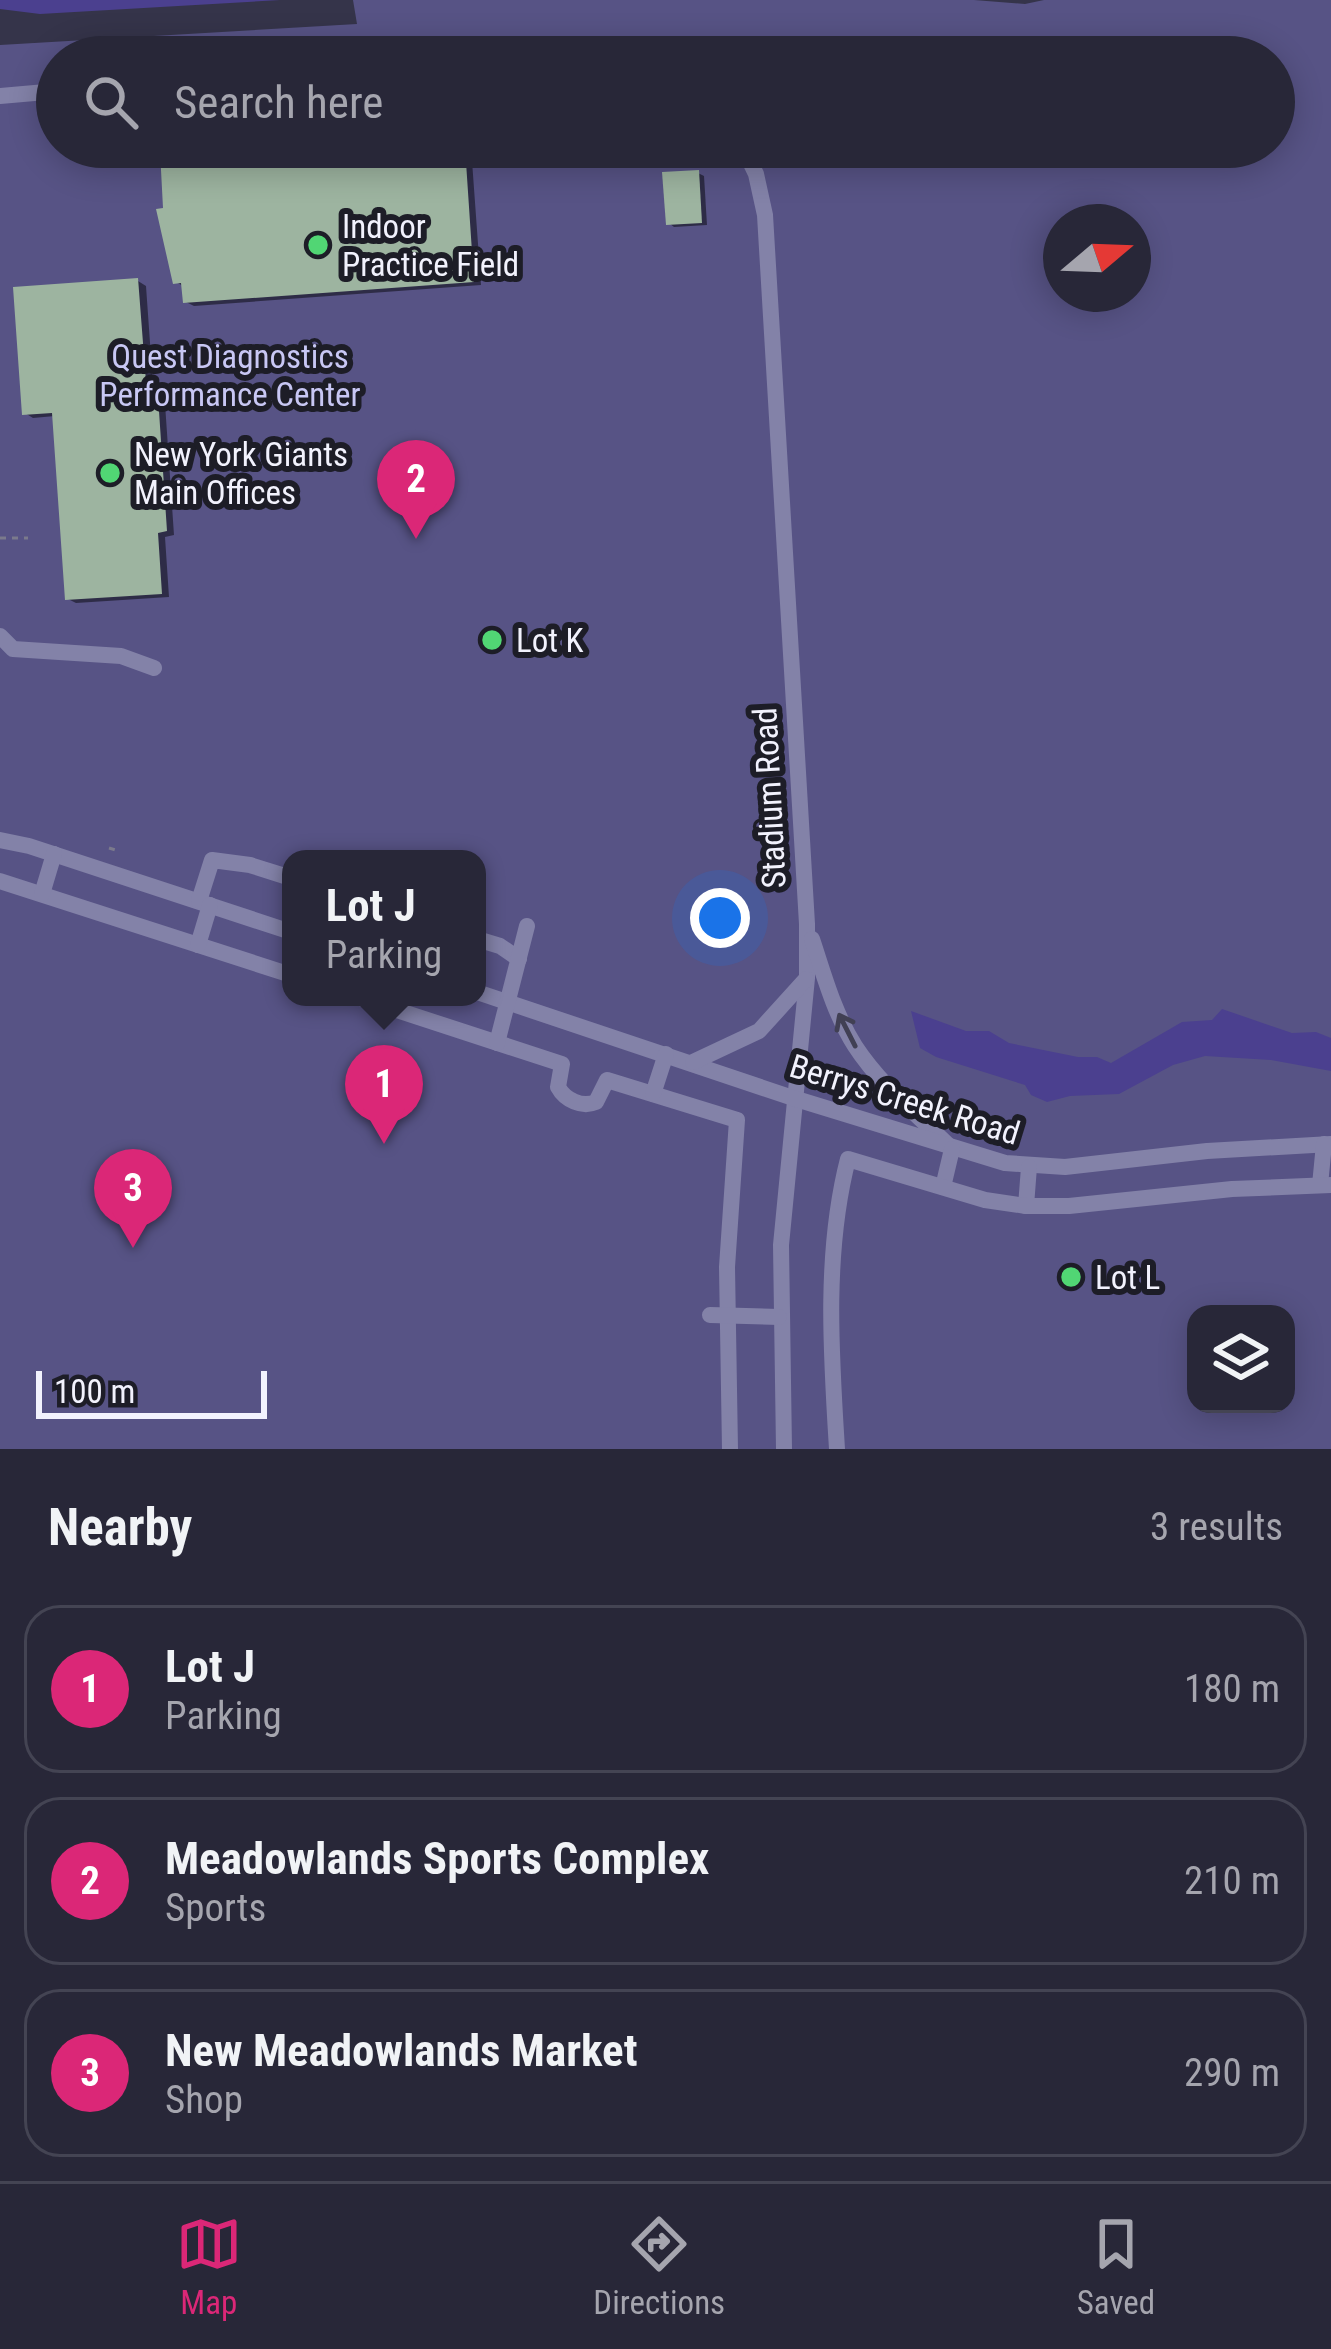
<!DOCTYPE html>
<style>
:root{--surface:#282738;--page:#302f40;--text:#f1f3f6;--muted:#a5a5ae;--line:#444453;--accent:#db2777}
body{margin:0;font-family:"Roboto Condensed",sans-serif;background:var(--page);color:var(--text)}
.controls{position:absolute;right:36px;bottom:36px;display:grid;overflow:hidden;border-radius:24px;box-shadow:0 6px 30px #0003}
.controls button{width:108px;height:108px;display:grid;place-items:center;padding:0;border:0;border-bottom:3px solid var(--line);background:var(--surface);color:var(--text);font:60px sans-serif}
.compass{position:absolute;left:1043px;top:204px;width:108px;height:108px;border-radius:50%;background:var(--surface);box-shadow:0 6px 30px #0003;rotate:71deg}
.scale{position:absolute;left:36px;bottom:30px;width:231px;box-sizing:border-box;padding-left:12px;border:6px solid #f2f2fd;border-top:0;font-size:33px;line-height:42px;white-space:nowrap;color:#f2f2fd;-webkit-text-stroke:9px #1d1d27;paint-order:stroke}
.you{position:absolute;left:720px;top:918px;width:42px;height:42px;margin:-30px;border:9px solid #fff;border-radius:50%;background:#1a73e8;box-shadow:0 0 0 18px #1a73e833}
.badge{display:grid;place-items:center;width:78px;height:78px;border-radius:50%;background:var(--accent);color:#fff;font-size:39px;font-weight:700}
.pin{position:absolute;translate:-50% -99px;filter:drop-shadow(0 3px 6px #0008)}
.pin::after{content:'';position:absolute;top:63px;width:42px;height:36px;background:inherit;clip-path:polygon(0 0,100% 0,50% 100%)}
.popup{position:absolute;left:282px;top:850px;width:204px;height:156px;box-sizing:border-box;display:grid;place-content:center;border-radius:24px;background:var(--surface);filter:drop-shadow(0 3px 9px #0005);font-size:39px;white-space:nowrap;color:var(--muted)}
.popup b{font-size:45px;color:var(--text)}
.popup::after{content:'';position:absolute;left:50%;top:100%;margin-left:-24px;border:24px solid transparent;border-top-color:var(--surface)}
.list{margin:0;padding:0;list-style:none}
h2{display:flex;justify-content:space-between;align-items:center;height:156px;margin:0;padding:0 48px;font-size:51px}
h2 small{font-size:39px;font-weight:400;color:var(--muted)}
.list li{display:grid;grid-template-columns:78px 1fr auto;gap:36px;align-items:center;box-sizing:border-box;height:168px;margin:0 24px 24px;padding:0 24px;border:3px solid var(--line);border-radius:36px}
.list b{display:block;font-size:45px;white-space:nowrap}
.list p{margin:0;font-size:39px;white-space:nowrap;color:var(--muted)}
.list em{font-size:39px;font-style:normal;color:var(--muted)}
.icon{flex:none;width:66px;height:66px;fill:none;stroke:currentColor;stroke-width:2;stroke-linecap:round;stroke-linejoin:round}
.map{position:relative;flex:none;width:1331px;height:1449px;overflow:hidden}
.search{position:absolute;background:var(--surface);box-shadow:0 6px 30px #0003;left:36px;right:36px;top:36px;height:132px;display:flex;align-items:center;gap:30px;box-sizing:border-box;padding:0 42px;border-radius:66px;color:var(--muted);font-size:45px}
.sheet{height:732px;background:var(--surface)}
nav{display:flex;justify-content:space-around;align-items:center;box-sizing:border-box;height:168px;border-top:3px solid var(--line);background:var(--surface);font-size:33px;color:var(--muted)}
nav a{display:grid;justify-items:center;gap:6px}
nav .on{color:var(--accent)}
.map>svg:first-child{display:block}
.green{fill:#575385;fill-rule:evenodd}
.water{fill:#4b408f}
.shadow{fill:#0007}
.building{fill:#9db4a0}
.lines{fill:none;stroke-linecap:round;stroke-linejoin:round}
.path{stroke:#7b7a8c;stroke-width:3;stroke-dasharray:6 6;stroke-linecap:butt}
.minor{stroke:#8382a8;stroke-width:16}
.oneway{stroke:#414054}
.poi-dot{fill:#51d674;stroke:#1d1d27;stroke-width:4.5}
.labels{text-anchor:middle;stroke-width:12;stroke-linejoin:round;paint-order:stroke}
.poi-label{font-size:33px;fill:#f2f2fd;stroke:#1d1d27;text-anchor:start}
.park-label{font-size:33px;fill:#c8c7f4;stroke:#1d1d27}
.street-label{font-size:33px;fill:#f2f2fd;stroke:#1d1d27}
</style>
<div class="map">
<svg width="1331" height="1449" viewBox="0 0 1331 1449">
<rect width="100%" height="100%" fill="#35344a"/>
<path class="green" d="M353,0H974L1025,4L1044,0H1331V1449H0V45L357,24ZM57,57H1274V147H57ZM1061,222H1133V294H1061ZM291,859H477V997H291ZM1196,1314H1286V1404H1196Z"/>
<g class="water">
<polygon points="0,0 280,0 40,14 0,9"/>
<polygon points="1222,1009 1292,1033 1316,1032 1331,1038 1331,1071 1271,1060 1205,1056 1173,1065 1119,1094 1070,1096 1047,1102 1031,1095 1025,1085 936,1057 920,1048 911,1011 966,1031 989,1031 1009,1043 1078,1057 1097,1057 1111,1063 1182,1022 1212,1020"/>
</g>
<g class="shadow">
<polygon points="250,147 471,147 481,285 194,306 186,302 185,287 176,282"/>
<polygon points="698,173 704,176 707,225 674,227 669,223"/>
<polygon points="138,281 146,286 153,385 164,389 174,535 165,537 169,597 76,603 68,599 55,416 33,418 25,413"/>
</g>
<g class="building">
<polygon points="207,147 465,147 474,282 183,303 181,283 173,284 156,209 163,208 160,151"/>
<polygon points="699,170 702,223 666,225 662,172"/>
<polygon points="138,278 146,382 157,381 167,531 158,533 162,594 65,600 52,413 22,415 13,287"/>
</g>
<g class="lines">
<g class="path">
<polyline points="0,538 28,538"/>
<polyline points="109,848 119,851"/>
</g>
<g class="minor">
<polyline points="0,96 57,91"/>
<polyline points="743,147 756,174 765,215 807,924 807,978 781,1245 784,1449"/>
<polyline points="0,636 13,649 121,656 154,668"/>
<polyline points="0,840 29,846 291,932"/>
<polyline points="0,881 291,975"/>
<polyline points="42,894 54,854"/>
<polyline points="199,901 212,860 250,865 291,878"/>
<polyline points="477,939 500,946 519,959"/>
<path d="M812,939C824,975 834,1013 855,1046C879,1083 915,1113 947,1144"/>
<polyline points="198,945 210,905"/>
<polyline points="477,992 793,1098 1005,1163 1065,1167 1207,1151 1331,1144"/>
<path d="M357,997L562,1064L558,1087C565,1100 582,1108 596,1102L607,1080L737,1120L727,1267L730,1449"/>
<polyline points="497,1043 527,926"/>
<polyline points="693,1062 759,1031 806,979"/>
<polyline points="653,1094 666,1054"/>
<polyline points="1320,1185 1324,1144"/>
<polyline points="943,1187 952,1149"/>
<polyline points="1026,1206 1029,1167"/>
<polyline points="710,1315 779,1317"/>
<path d="M837,1449C831,1354 824,1252 848,1159L985,1200L1026,1206H1069L1232,1189L1331,1185"/>
</g>
</g>
<defs><path id="oneway-shaft" d="M-6 0H5M1.5-3L5.5 0L1.5 3" fill="none" stroke-width="1.6" stroke-linecap="round" stroke-linejoin="round" transform="scale(3)"/></defs>
<use class="oneway" href="#oneway-shaft" transform="translate(847 1030) rotate(-117)"/>
<g class="poi-dot">
<circle cx="318" cy="245" r="12"/>
<circle cx="110" cy="473" r="12"/>
<circle cx="492" cy="640" r="12"/>
<circle cx="1071" cy="1277" r="12"/>
</g>
<g class="labels">
<g class="poi-label">
<text x="342" y="238">Indoor<tspan x="342" dy="38">Practice Field</tspan></text>
<text x="134" y="466">New York Giants<tspan x="134" dy="38">Main Offices</tspan></text>
<text x="516" y="652">Lot K</text>
<text x="1095" y="1289">Lot L</text>
</g>
<g class="park-label">
<text x="230" y="368">Quest Diagnostics<tspan x="230" dy="38">Performance Center</tspan></text>
</g>
<g class="street-label">
<text transform="translate(769 798) rotate(-93)" y="12">Stadium Road</text>
<text transform="translate(905 1099) rotate(17)" y="12">Berrys Creek Road</text>
</g>
</g>
</svg>
<div class="controls">
<button><svg class="icon" aria-label="layers" viewBox="0 0 24 24"><path d="M12 4l9 5-9 5-9-5zM3 14l9 5 9-5"/></svg></button>
</div>
<svg class="compass" viewBox="-18 -18 36 36"><path d="M0-13l5 13h-10z" fill="#e53935"/><path d="M0 13l5-13h-10z" fill="#a5a5ae"/></svg>
<div class="scale">100 m</div>
<div class="you"></div>
<div class="pin badge" style="left:384px;top:1144px">1</div>
<div class="popup"><b>Lot J</b>Parking</div>
<div class="pin badge" style="left:416px;top:539px">2</div>
<div class="pin badge" style="left:133px;top:1248px">3</div>
<div class="search"><svg class="icon" aria-label="search" viewBox="0 0 24 24"><circle cx="10" cy="10" r="6"/><path d="M15 15l6 6"/></svg>Search here</div>
</div>
<section class="sheet">
<h2>Nearby<small>3 results</small></h2>
<ul class="list">
<li><span class="badge">1</span><div><b>Lot J</b><p>Parking</p></div><em>180 m</em></li>
<li><span class="badge">2</span><div><b>Meadowlands Sports Complex</b><p>Sports</p></div><em>210 m</em></li>
<li><span class="badge">3</span><div><b>New Meadowlands Market</b><p>Shop</p></div><em>290 m</em></li>
</ul>
</section>
<nav>
<a class="on"><svg class="icon" aria-label="map" viewBox="0 0 24 24"><path d="M3 6l6-2 6 2 6-2v14l-6 2-6-2-6 2zM9 4v14M15 6v14"/></svg>Map</a>
<a><svg class="icon" aria-label="directions" viewBox="0 0 24 24"><path d="M12 3l9 9-9 9-9-9zM9 14v-3h6M13 9l2 2-2 2"/></svg>Directions</a>
<a><svg class="icon" aria-label="saved" viewBox="0 0 24 24"><path d="M7 4h10v16l-5-4-5 4z"/></svg>Saved</a>
</nav>
